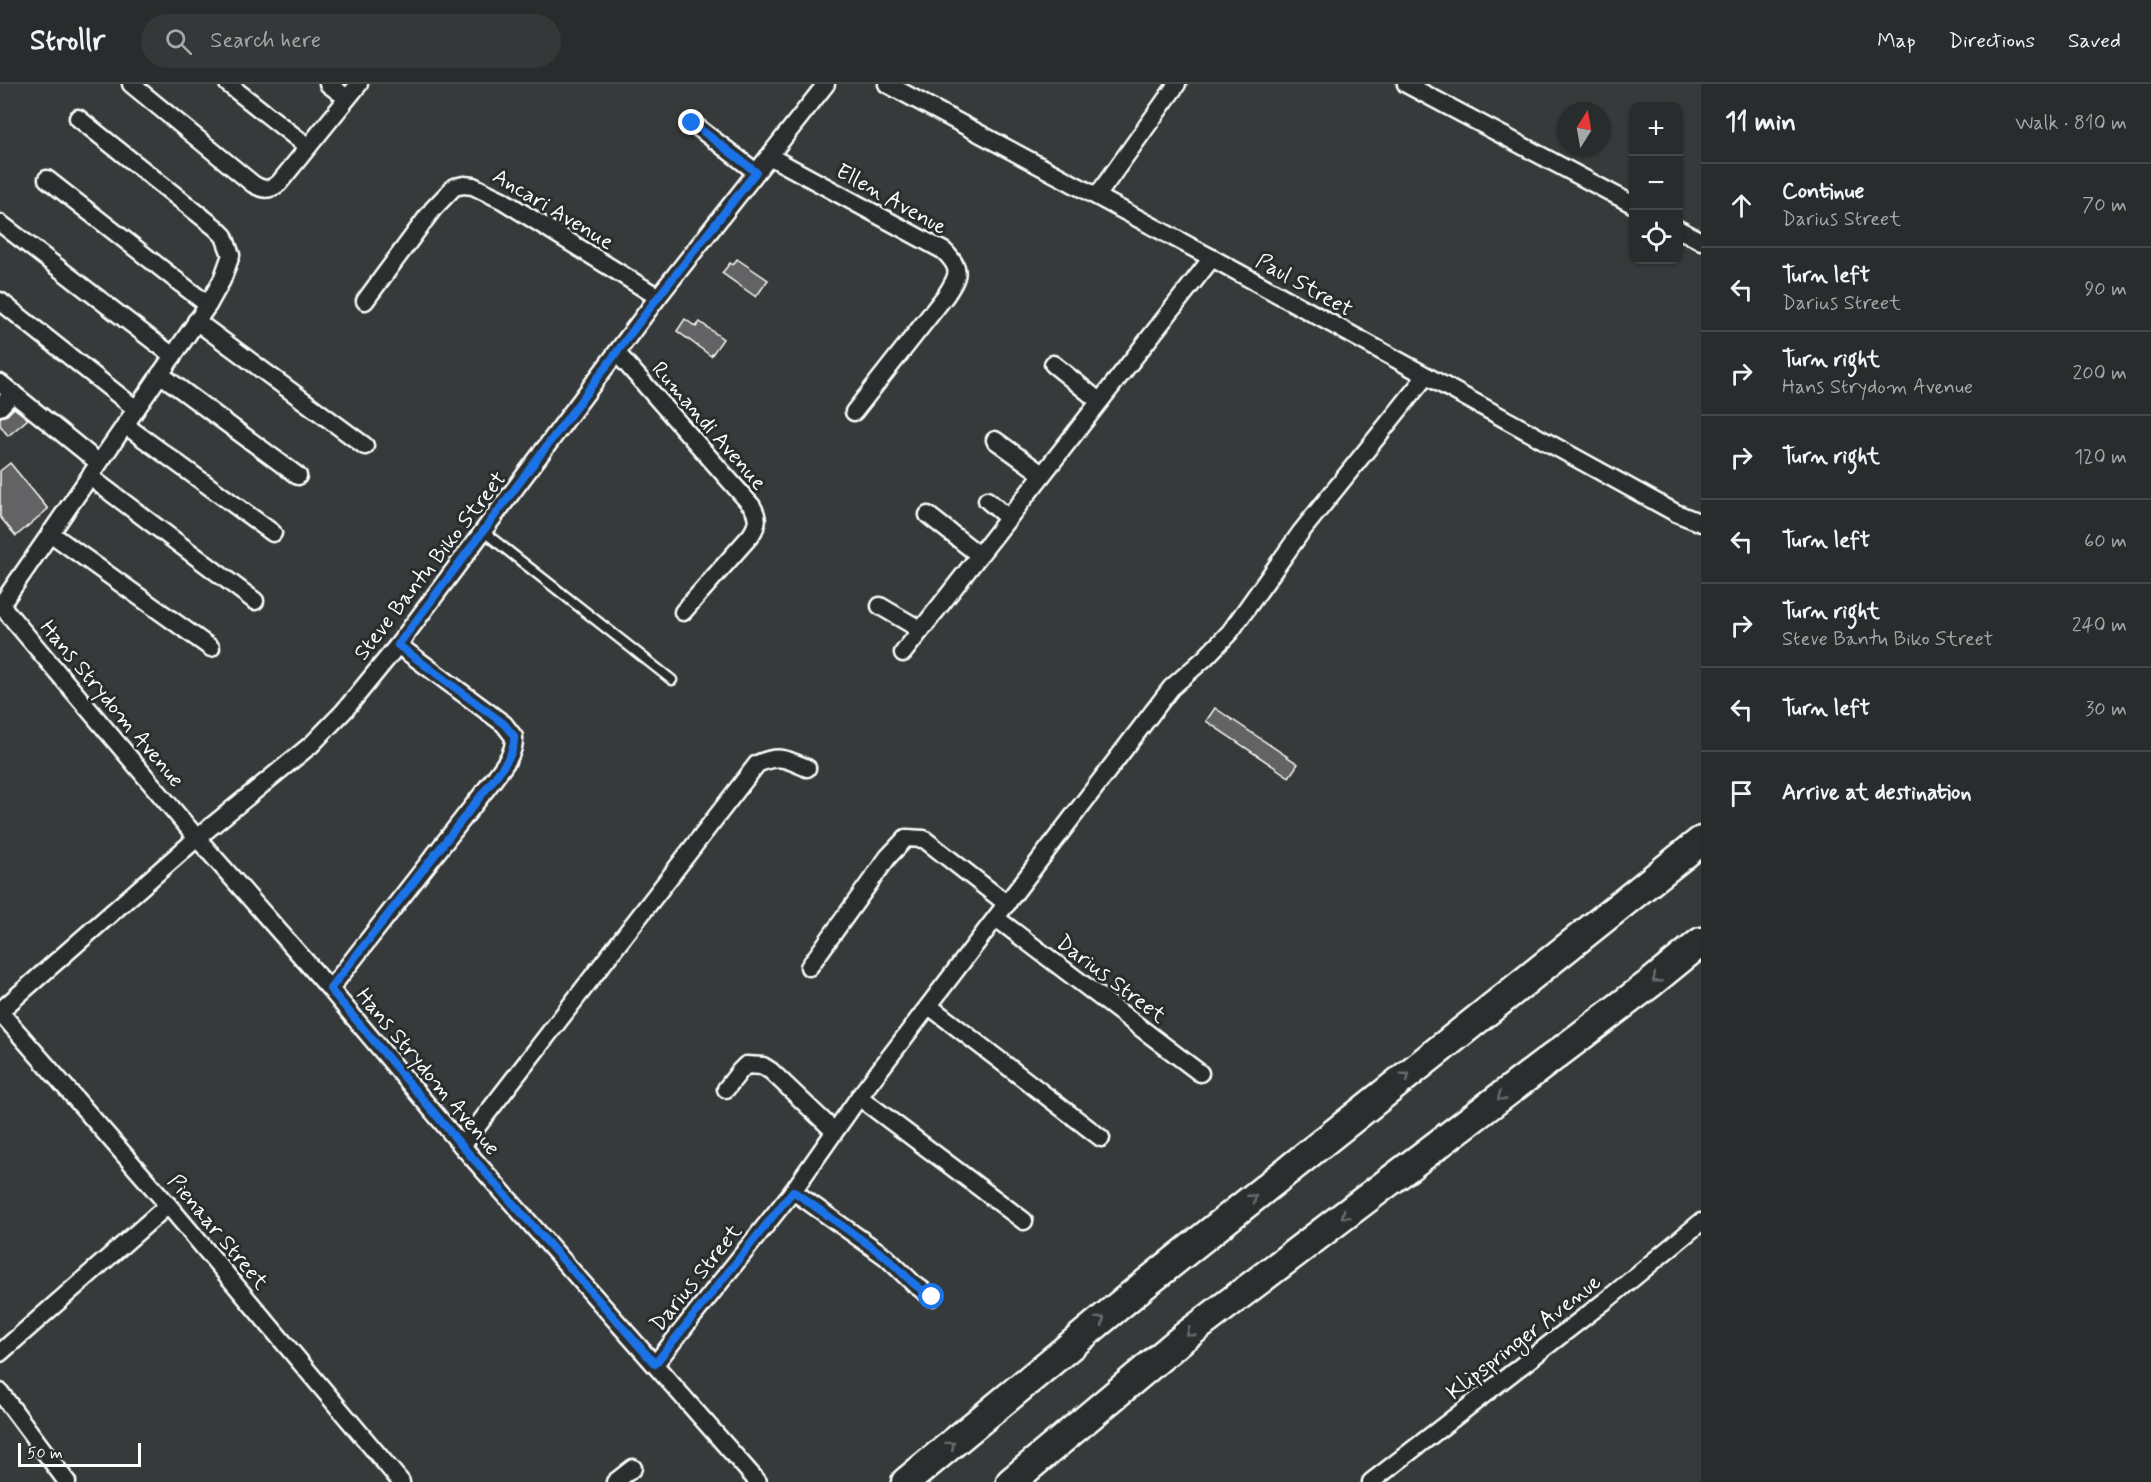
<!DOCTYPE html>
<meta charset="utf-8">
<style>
:root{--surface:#292c2c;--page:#353838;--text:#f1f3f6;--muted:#a5a7a9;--line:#454848}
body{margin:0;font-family:Mynerve,sans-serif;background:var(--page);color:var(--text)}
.controls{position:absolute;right:18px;top:18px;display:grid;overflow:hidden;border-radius:12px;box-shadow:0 2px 4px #0004}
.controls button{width:54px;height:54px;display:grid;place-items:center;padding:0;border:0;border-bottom:2px solid var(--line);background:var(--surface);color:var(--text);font:30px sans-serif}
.compass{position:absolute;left:1557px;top:18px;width:54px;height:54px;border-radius:50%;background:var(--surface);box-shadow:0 2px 4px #0004;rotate:11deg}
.scale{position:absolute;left:18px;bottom:15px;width:123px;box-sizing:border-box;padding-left:6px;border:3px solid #fff;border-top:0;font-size:16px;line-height:21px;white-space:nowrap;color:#fff;-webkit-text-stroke:4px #2a2d2e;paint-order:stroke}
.stop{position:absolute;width:18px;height:18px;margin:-14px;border:4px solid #1a73e8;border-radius:50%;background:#fff}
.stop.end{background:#1a73e8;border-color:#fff;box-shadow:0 2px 6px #0008}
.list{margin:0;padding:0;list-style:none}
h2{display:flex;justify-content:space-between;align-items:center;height:78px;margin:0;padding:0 24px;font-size:26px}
h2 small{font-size:20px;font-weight:400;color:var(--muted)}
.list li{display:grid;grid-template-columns:39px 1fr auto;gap:18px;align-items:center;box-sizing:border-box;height:84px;padding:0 24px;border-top:2px solid var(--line)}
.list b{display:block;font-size:22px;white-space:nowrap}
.list p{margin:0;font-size:20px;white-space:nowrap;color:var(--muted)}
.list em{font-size:20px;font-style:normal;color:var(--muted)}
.icon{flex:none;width:33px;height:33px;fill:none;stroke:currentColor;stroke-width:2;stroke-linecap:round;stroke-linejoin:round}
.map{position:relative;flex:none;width:1701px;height:1398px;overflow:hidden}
header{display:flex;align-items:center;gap:36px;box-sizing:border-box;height:84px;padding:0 30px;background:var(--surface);border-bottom:2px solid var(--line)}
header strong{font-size:28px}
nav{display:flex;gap:33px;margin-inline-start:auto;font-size:21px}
.search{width:420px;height:54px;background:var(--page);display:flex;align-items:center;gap:15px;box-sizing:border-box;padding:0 21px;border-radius:33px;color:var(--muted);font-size:22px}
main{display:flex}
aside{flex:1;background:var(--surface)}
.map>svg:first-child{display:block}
.building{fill:#636465;stroke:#fff;stroke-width:1.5}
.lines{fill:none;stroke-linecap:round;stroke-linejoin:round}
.lane-casing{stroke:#fff;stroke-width:13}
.street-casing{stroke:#fff;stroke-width:21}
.highway-casing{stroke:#fff;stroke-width:33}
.lane{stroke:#2a2d2e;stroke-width:8}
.street{stroke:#2a2d2e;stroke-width:16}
.highway{stroke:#2a2d2e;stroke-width:28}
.oneway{stroke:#6a6c6d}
.route{stroke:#1a73e8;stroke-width:8}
.labels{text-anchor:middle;stroke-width:6;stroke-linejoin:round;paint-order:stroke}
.street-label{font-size:22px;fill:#fff;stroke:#2a2d2e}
</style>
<header>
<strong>Strollr</strong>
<div class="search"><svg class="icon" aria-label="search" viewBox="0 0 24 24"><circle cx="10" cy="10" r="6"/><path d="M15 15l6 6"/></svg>Search here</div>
<nav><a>Map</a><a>Directions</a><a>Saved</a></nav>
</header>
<main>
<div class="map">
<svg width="1701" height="1398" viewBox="0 0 1701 1398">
<rect width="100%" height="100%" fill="#373a3b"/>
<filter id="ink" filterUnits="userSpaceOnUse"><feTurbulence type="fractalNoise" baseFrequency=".0167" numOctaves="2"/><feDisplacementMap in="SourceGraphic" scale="12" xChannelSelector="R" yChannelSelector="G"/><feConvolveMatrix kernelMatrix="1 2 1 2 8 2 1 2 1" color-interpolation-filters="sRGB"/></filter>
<g filter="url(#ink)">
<g class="building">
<polygon points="737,175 768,196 756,213 722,189 730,179 733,181"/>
<polygon points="685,235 696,243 700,238 723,255 711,272 677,247"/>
<polygon points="14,324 28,335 8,352 0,341 0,333 7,331"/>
<polygon points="10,379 48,425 16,452 0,433 0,387"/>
<polygon points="1215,624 1298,680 1289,693 1206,637"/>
</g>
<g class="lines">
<defs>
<polyline id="lane" points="484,448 672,596"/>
<g id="street">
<path d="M131,0L253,100C263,106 269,107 279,99L359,0"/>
<polyline points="228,0 308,63"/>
<polyline points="328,0 347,14"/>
<polyline points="887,0 1212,174 1676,429 1701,439"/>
<polyline points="1406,0 1634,121"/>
<polyline points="692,39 756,88"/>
<path d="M769,72L944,167C962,185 959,191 946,211L854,328"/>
<polyline points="47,95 208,221"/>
<polyline points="1097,112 1177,0"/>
<polyline points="0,139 173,272"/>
<polyline points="1678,145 1701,157"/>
<polyline points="0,217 136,325"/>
<polyline points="365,217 433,125 454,103 464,101 473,102 502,116 658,213"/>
<polyline points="196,237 365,362"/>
<path d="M617,269L752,422C759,434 758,440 751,451L683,528"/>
<polyline points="1053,280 1099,317"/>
<polyline points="160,290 298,392"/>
<polyline points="0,299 99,379"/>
<polyline points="0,323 13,309"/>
<polyline points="125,341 273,449"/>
<polyline points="995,356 1042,390"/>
<polyline points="90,393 255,517"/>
<polyline points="987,416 1008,434"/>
<polyline points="928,431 979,471"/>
<polyline points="50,449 211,564"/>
<polyline points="0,520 197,754 330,905 462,1062 758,1398"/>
<polyline points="1,521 208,221 222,196 231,171 224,152 216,144 78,34"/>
<polyline points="880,522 921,546"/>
<polyline points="903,569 1212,174"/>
<polyline points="996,834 1200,989"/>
<polyline points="809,883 888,773 906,754 924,755 1007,820"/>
<path d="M330,905L494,695C503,682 515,670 514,653L504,640L398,561"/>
<polyline points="929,922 1101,1054"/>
<polyline points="0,927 197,754 312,660 344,627 398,561 658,213 826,0"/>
<polyline points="0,928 168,1121 401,1398"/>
<polyline points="726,1005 740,987 746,981 763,982 771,987 834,1047"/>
<polyline points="859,1013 1024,1137"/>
<path d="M462,1062L757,680C779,670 786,675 807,684"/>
<polyline points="793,1107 886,1173 914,1200 932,1213"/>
<polyline points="0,1269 168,1121"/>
<polyline points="655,1280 793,1107 859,1013 1171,604 1205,574 1230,548 1301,448 1426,292"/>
<polyline points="0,1308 67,1398"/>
<polyline points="615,1398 633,1384"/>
<polyline points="1371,1398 1609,1214 1701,1138"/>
</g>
<g id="highway">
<polyline points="906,1398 1139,1205 1701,757"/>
<polyline points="1011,1398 1183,1254 1652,898 1701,858"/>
</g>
</defs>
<use href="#lane" class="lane-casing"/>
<use href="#street" class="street-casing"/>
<use href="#highway" class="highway-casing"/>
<use href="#lane" class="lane"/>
<use href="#street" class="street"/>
<use href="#highway" class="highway"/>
</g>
<defs><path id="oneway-chevron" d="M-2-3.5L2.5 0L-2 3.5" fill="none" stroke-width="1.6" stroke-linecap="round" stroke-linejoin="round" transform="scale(1.5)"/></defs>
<g class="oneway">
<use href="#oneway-chevron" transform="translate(1656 895) rotate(141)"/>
<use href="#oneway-chevron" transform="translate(1406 992) rotate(-39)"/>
<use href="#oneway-chevron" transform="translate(1501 1013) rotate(143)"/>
<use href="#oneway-chevron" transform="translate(1253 1114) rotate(-39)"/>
<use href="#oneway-chevron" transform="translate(1345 1131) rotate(143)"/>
<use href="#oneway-chevron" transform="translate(1101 1236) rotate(-40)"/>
<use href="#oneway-chevron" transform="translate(1190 1249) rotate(143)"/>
<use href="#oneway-chevron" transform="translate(951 1361) rotate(-40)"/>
</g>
</g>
<g class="lines" filter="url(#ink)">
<path class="route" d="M692,39L756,88L658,213L398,561L504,640L514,652C515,670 503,682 494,695L330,905L462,1062L655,1280L793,1107L886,1173L914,1200L932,1213"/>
</g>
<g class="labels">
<g class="street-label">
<text transform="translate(892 114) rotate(29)" y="8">Ellen Avenue</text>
<text transform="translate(554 124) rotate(31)" y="8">Ancari Avenue</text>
<text transform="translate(1305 200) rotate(29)" y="8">Paul Street</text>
<text transform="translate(710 341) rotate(49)" y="8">Rumandi Avenue</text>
<text transform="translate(429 481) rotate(-52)" y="8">Steve Bantu Biko Street</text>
<text transform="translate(113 619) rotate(50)" y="8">Hans Strydom Avenue</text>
<text transform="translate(1112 894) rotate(37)" y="8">Darius Street</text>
<text transform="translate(429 987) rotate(50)" y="8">Hans Strydom Avenue</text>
<text transform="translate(219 1147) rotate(50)" y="8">Pienaar Street</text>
<text transform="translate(695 1193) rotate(-51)" y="8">Darius Street</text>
<text transform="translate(1523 1252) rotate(-38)" y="8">Klipspringer Avenue</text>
</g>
</g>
</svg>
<div class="controls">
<button>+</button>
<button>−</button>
<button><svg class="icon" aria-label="locate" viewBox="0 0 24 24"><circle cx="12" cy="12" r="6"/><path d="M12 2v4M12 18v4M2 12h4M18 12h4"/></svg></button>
</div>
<svg class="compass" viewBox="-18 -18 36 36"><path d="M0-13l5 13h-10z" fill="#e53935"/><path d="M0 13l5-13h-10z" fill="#a5a7a9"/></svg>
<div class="scale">50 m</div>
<div class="stop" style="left:932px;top:1213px"></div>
<div class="stop end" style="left:692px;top:39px"></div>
</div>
<aside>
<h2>11 min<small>Walk · 810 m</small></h2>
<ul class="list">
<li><svg class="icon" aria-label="ahead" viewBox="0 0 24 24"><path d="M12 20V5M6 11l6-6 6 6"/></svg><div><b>Continue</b><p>Darius Street</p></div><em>70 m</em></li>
<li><svg class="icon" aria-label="left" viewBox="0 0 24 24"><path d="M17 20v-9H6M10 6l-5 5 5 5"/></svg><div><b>Turn left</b><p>Darius Street</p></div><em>90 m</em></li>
<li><svg class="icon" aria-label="right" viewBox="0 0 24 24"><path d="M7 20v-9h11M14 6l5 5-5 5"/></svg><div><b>Turn right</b><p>Hans Strydom Avenue</p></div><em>200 m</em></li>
<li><svg class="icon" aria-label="right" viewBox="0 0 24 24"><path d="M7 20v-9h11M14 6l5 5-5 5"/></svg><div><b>Turn right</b></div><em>120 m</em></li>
<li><svg class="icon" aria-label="left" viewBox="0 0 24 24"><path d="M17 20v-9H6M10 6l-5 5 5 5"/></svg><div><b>Turn left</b></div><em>60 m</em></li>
<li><svg class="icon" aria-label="right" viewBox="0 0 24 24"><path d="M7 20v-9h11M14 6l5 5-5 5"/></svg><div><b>Turn right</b><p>Steve Bantu Biko Street</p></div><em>240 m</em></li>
<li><svg class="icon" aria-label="left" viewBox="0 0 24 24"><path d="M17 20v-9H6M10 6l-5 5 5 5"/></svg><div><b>Turn left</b></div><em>30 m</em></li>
<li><svg class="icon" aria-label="arrive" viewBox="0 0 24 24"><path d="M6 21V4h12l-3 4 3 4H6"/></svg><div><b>Arrive at destination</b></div></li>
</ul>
</aside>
</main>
